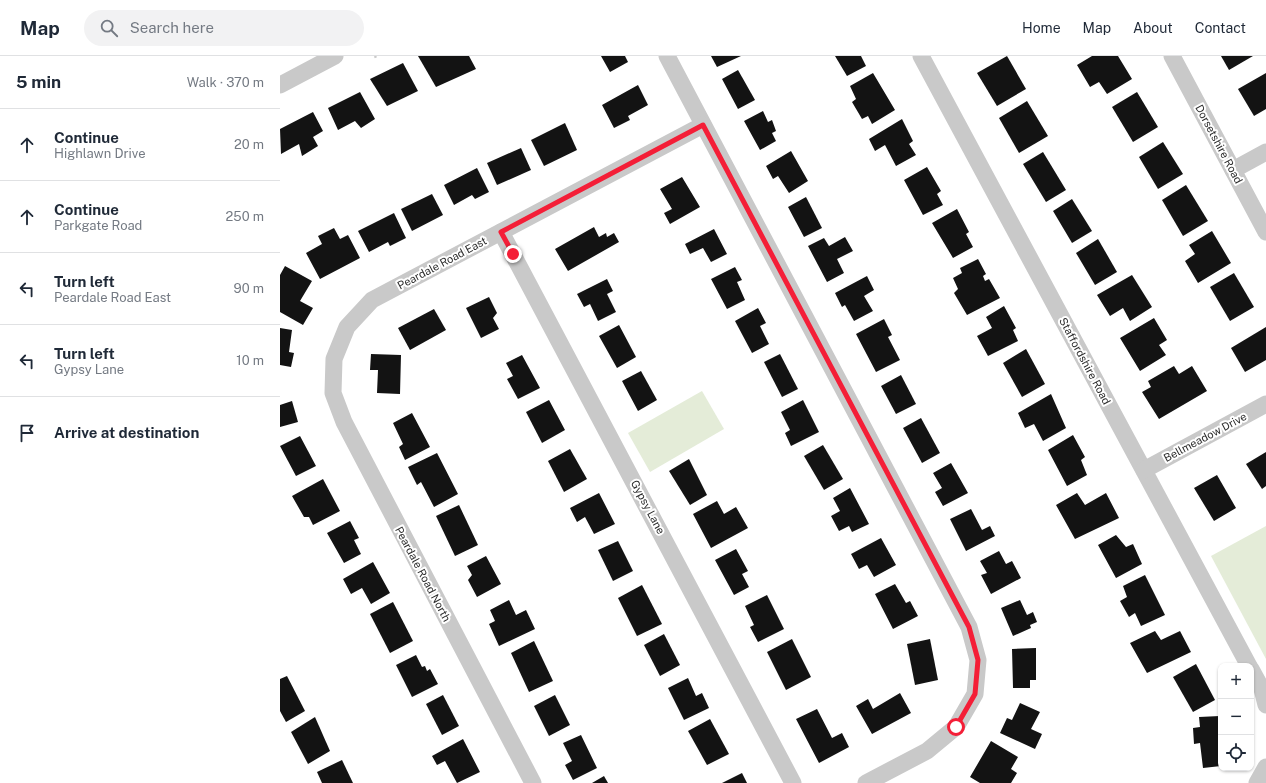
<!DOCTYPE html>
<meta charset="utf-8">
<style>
:root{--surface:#fff;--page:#f2f2f3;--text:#1f2937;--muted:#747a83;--line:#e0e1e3}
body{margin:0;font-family:"Public Sans",sans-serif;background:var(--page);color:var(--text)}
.controls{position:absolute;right:12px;bottom:12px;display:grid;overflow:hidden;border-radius:8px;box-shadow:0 1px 3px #0004}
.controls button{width:36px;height:36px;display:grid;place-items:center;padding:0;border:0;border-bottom:1px solid var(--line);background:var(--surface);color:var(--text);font:20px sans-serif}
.stop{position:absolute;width:12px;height:12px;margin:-9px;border:3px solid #f41e37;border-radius:50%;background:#fff}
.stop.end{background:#f41e37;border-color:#fff;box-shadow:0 1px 4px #0008}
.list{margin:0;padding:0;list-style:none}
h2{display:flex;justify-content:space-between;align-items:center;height:52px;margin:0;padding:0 16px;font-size:17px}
h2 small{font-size:13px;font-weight:400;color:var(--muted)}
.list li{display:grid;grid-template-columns:26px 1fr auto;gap:12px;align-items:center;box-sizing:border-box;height:72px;padding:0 16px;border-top:1px solid var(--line)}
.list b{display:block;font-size:15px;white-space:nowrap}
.list p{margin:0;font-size:13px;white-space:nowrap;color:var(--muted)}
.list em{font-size:13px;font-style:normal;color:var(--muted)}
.icon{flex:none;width:22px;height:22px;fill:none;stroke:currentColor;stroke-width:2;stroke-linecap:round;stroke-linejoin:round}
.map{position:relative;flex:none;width:986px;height:727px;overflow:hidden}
header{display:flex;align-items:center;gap:24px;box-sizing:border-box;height:56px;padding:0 20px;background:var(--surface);border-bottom:1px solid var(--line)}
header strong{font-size:19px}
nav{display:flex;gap:22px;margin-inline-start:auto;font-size:14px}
.search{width:280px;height:36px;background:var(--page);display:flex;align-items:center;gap:10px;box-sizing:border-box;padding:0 14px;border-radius:22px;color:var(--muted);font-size:15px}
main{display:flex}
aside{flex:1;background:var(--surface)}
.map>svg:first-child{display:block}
.green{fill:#e4ecd8}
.building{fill:#131313}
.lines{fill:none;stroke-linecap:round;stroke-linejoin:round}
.path{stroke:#c9c9c9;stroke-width:2.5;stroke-dasharray:2 2;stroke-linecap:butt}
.street{stroke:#c9c9c9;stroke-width:17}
.route{stroke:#f41e37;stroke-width:5}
.labels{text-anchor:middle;stroke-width:4;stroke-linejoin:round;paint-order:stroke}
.street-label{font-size:11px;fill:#2c2c2c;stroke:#fff}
</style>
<header>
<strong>Map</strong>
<div class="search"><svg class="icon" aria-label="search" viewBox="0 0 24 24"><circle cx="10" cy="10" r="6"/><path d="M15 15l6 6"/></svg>Search here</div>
<nav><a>Home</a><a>Map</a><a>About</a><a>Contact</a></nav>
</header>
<main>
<aside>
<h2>5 min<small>Walk · 370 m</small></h2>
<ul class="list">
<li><svg class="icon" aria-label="ahead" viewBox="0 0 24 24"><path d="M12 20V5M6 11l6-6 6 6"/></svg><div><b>Continue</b><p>Highlawn Drive</p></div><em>20 m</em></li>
<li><svg class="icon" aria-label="ahead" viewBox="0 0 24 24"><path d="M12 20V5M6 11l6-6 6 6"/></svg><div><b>Continue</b><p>Parkgate Road</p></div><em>250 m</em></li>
<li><svg class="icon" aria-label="left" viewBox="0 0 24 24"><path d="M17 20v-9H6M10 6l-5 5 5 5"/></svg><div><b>Turn left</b><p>Peardale Road East</p></div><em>90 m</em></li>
<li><svg class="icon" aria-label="left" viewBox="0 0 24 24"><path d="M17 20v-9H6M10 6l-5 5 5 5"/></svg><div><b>Turn left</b><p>Gypsy Lane</p></div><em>10 m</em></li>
<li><svg class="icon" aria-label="arrive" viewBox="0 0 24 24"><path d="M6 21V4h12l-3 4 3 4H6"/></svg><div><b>Arrive at destination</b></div></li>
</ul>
</aside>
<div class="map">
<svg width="986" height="727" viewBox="0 0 986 727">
<rect width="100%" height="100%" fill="#fff"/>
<g class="green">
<polygon points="422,335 444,373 370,416 348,377"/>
<polygon points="986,470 986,603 931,500"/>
</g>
<g class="building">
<polygon points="138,0 189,0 196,13 156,31"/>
<polygon points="321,0 345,0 348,6 330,16"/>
<polygon points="431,0 461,0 437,11"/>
<polygon points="555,0 581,0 586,10 567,20"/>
<polygon points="727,0 746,33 717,50 697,17"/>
<polygon points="812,0 838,0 852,23 827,38 819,26 810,31 797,9"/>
<polygon points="941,0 973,0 949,14"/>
<polygon points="123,7 138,35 107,50 90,23"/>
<polygon points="458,14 475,44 458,53 442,23"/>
<polygon points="593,17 615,54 592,68 588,60 582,63 572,46 576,43 570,30"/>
<polygon points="986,17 986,53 974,60 958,33"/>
<polygon points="358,29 368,49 348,60 350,64 334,72 322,49"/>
<polygon points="80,36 95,63 81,72 75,65 58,74 48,52"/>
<polygon points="857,36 878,71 853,86 832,51"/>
<polygon points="747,45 768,80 739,97 719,62"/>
<polygon points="483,55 488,66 492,64 496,75 492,77 496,85 480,94 464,65"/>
<polygon points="33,56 43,75 33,81 38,90 22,100 19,88 1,98 0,73"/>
<polygon points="622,63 633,85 629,88 636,99 616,110 605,89 595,95 589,83"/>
<polygon points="285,67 297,94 264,110 251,84"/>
<polygon points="883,86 903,118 878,133 859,101"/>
<polygon points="241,92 251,114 217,129 207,107"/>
<polygon points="511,95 528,125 509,137 498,120 493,123 486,110"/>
<polygon points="763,96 786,134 766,146 743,108"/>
<polygon points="647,111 661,135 657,138 663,149 643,159 624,124"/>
<polygon points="197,112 209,136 195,143 192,139 174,149 164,129"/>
<polygon points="402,121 420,151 390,168 384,157 392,153 380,133"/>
<polygon points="906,129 928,165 903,180 882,144"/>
<polygon points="152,138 163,159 132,175 121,153"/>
<polygon points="526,141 542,172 524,181 508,151"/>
<polygon points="792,143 812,175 792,187 773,155"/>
<polygon points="677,153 689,176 686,178 693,191 673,202 652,167"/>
<polygon points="114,157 126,182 110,190 108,186 89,196 78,175"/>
<polygon points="314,171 319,181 326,177 327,181 334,177 339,186 288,215 275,193"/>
<polygon points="54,172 60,183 68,179 80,202 40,223 26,197 42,188 38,180"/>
<polygon points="434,173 447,198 431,206 423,192 410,198 405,188"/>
<polygon points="932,175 951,207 918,227 905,205 915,198 909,189"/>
<polygon points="565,181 573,195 557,203 564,217 547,226 528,190 544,182 549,190"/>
<polygon points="818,183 837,216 815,229 796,197"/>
<polygon points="698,203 706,218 703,220 705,225 709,223 720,242 687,259 674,237 678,233 673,222 682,217 680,212"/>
<polygon points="5,210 32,225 20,245 33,252 23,269 0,256 0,219"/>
<polygon points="455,211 462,224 457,226 465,244 447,253 431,223"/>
<polygon points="954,217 974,251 950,265 930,231"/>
<polygon points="852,219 872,251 850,265 843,252 830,260 817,239"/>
<polygon points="587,220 594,234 584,240 593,255 574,265 565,249 562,251 555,237"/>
<polygon points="327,223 333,235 327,238 336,256 318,265 310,248 304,251 297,238"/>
<polygon points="209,241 217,257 213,262 219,273 201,282 186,252"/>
<polygon points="724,250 736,272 733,274 738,285 708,300 697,280 712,272 706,261"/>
<polygon points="478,252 486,267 480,270 489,288 472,297 455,265"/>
<polygon points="154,253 166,274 130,294 118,272"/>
<polygon points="874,262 887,284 879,289 886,299 860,315 840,282"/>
<polygon points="604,263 612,279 608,281 620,304 596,316 576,278"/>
<polygon points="339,269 356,301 337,312 319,280"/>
<polygon points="986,271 986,304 965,316 951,292"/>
<polygon points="0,272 12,274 9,296 14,297 11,311 0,309"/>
<polygon points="746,293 765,328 742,341 723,307"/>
<polygon points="91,298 121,299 120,338 97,337 98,314 90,314"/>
<polygon points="500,298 518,333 502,341 484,306"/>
<polygon points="242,299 260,332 238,343 227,323 233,320 226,307"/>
<polygon points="894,310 899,318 912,310 927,335 879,363 862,336 871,331 868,325"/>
<polygon points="361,315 377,344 358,355 342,325"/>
<polygon points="621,319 636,348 616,358 601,330"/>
<polygon points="771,338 786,372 763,385 754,368 745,372 738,357"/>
<polygon points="269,344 285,374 262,387 246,356"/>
<polygon points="523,344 539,376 511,390 505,377 510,374 501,356"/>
<polygon points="12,345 18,366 0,371 0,349"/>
<polygon points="132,357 150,391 125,404 119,391 123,388 113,367"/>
<polygon points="641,362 660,397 642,407 623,372"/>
<polygon points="793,379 805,401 801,404 807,419 787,430 768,394"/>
<polygon points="20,380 36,410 16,420 0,390"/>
<polygon points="543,389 563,423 544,434 524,400"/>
<polygon points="290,393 307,423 284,436 268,405"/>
<polygon points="986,396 986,430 982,433 966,408"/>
<polygon points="157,397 178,438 154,451 141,426 137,429 128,411"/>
<polygon points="409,403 427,439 410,449 389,415"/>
<polygon points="671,407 688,437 663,450 655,436 662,432 653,417"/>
<polygon points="937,419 956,452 934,465 914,432"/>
<polygon points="43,423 60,455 33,469 29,461 24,461 12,440"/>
<polygon points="570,432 589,468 572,476 569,470 559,475 551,460 560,455 553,442"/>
<polygon points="319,437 335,468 314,478 305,461 297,466 290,452"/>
<polygon points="797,437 805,449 826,437 839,462 795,483 776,449"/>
<polygon points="437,445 444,458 456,451 468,472 431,492 413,458"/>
<polygon points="179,449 198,489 175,500 156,460"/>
<polygon points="691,453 702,474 710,470 715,480 686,495 670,463"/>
<polygon points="70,465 79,482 74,484 81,498 64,507 47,477"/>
<polygon points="836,479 846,491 853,488 862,508 836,522 818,489"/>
<polygon points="601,482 616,509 594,521 587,509 579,513 571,498"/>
<polygon points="338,485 353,515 333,525 318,494"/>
<polygon points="456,493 468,515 462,518 469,531 454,539 435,504"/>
<polygon points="719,495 726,508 732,505 741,522 711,538 701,519 707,517 700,505"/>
<polygon points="206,500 221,528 197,541 188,524 192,519 187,510"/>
<polygon points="93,506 110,537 91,548 82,532 71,538 63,523"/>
<polygon points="865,519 885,559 861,570 855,557 849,561 840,545 847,541 843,530"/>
<polygon points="615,528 626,547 630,545 638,560 613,573 595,538"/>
<polygon points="362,529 382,568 357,580 338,542"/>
<polygon points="487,539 504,573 478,586 470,571 474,569 465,550"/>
<polygon points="229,544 236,559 246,554 255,573 219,590 209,568 215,565 210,554"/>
<polygon points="740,544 747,559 753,556 757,566 750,569 751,572 733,580 721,552"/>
<polygon points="113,546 133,585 110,597 90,558"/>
<polygon points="875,575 881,584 900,575 911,596 867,617 850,587"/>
<polygon points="384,578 400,609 380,620 364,589"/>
<polygon points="512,583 531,621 506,634 487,596"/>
<polygon points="650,583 658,624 635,629 627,588"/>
<polygon points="254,585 273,625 249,636 231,597"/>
<polygon points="756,592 756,624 750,624 750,632 733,632 732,593"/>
<polygon points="136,599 142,611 145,610 147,615 150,613 158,628 132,641 116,609"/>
<polygon points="916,608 935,644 913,656 893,621"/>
<polygon points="7,620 25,655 6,666 0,655 0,623"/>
<polygon points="408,622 416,640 422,637 429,652 404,664 388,632"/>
<polygon points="620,637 631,657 592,678 576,650 588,643 593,653"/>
<polygon points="163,639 179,670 162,679 146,648"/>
<polygon points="275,639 290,669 269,680 254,650"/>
<polygon points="740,647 760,656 751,673 762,678 755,693 720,677 727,662 732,664"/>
<polygon points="537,653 552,682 562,677 569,691 539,707 516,663"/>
<polygon points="940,660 941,710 923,712 920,687 914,688 913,672 920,671 919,661"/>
<polygon points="35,661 50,695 28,708 11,676"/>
<polygon points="430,663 449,698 427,709 408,675"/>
<polygon points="301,679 317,712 293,724 285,709 292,705 283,687"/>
<polygon points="183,683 200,716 177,727 165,705 157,709 152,700"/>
<polygon points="711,685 738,701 731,713 737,717 731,727 700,727 690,721"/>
<polygon points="62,704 73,727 42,727 37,716"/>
<polygon points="462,717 467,727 442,727"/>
<polygon points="324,720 328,727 312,727"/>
</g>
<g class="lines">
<polyline class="path" points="95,0 96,2"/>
<g class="street">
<polyline points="387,0 689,571 698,604 695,638 676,671 647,695 586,727"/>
<polyline points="641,0 969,610"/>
<polyline points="892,0 986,176"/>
<polyline points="0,29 55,0"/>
<polyline points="953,114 986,96"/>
<polyline points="221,176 513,727"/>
<polyline points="864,414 986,348"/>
<polyline points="971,613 982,633 986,649"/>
<polyline points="253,727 64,366 53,337 54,303 67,271 92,244 423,69"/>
<polyline points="977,727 986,711"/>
</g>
</g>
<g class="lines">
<polyline class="route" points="233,198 221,176 423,69 689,571 698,604 695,638 676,671"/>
</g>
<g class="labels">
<g class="street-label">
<text transform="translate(939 88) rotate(62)" y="4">Dorsetshire Road</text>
<text transform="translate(162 207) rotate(-28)" y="4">Peardale Road East</text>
<text transform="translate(805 305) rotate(62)" y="4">Staffordshire Road</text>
<text transform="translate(925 381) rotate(-28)" y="4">Bellmeadow Drive</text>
<text transform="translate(368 451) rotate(62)" y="4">Gypsy Lane</text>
<text transform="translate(143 518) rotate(62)" y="4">Peardale Road North</text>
</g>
</g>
</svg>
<div class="controls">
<button>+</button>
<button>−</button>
<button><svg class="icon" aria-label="locate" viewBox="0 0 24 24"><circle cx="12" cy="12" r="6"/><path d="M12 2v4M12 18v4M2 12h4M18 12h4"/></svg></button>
</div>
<div class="stop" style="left:676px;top:671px"></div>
<div class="stop end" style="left:233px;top:198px"></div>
</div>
</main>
